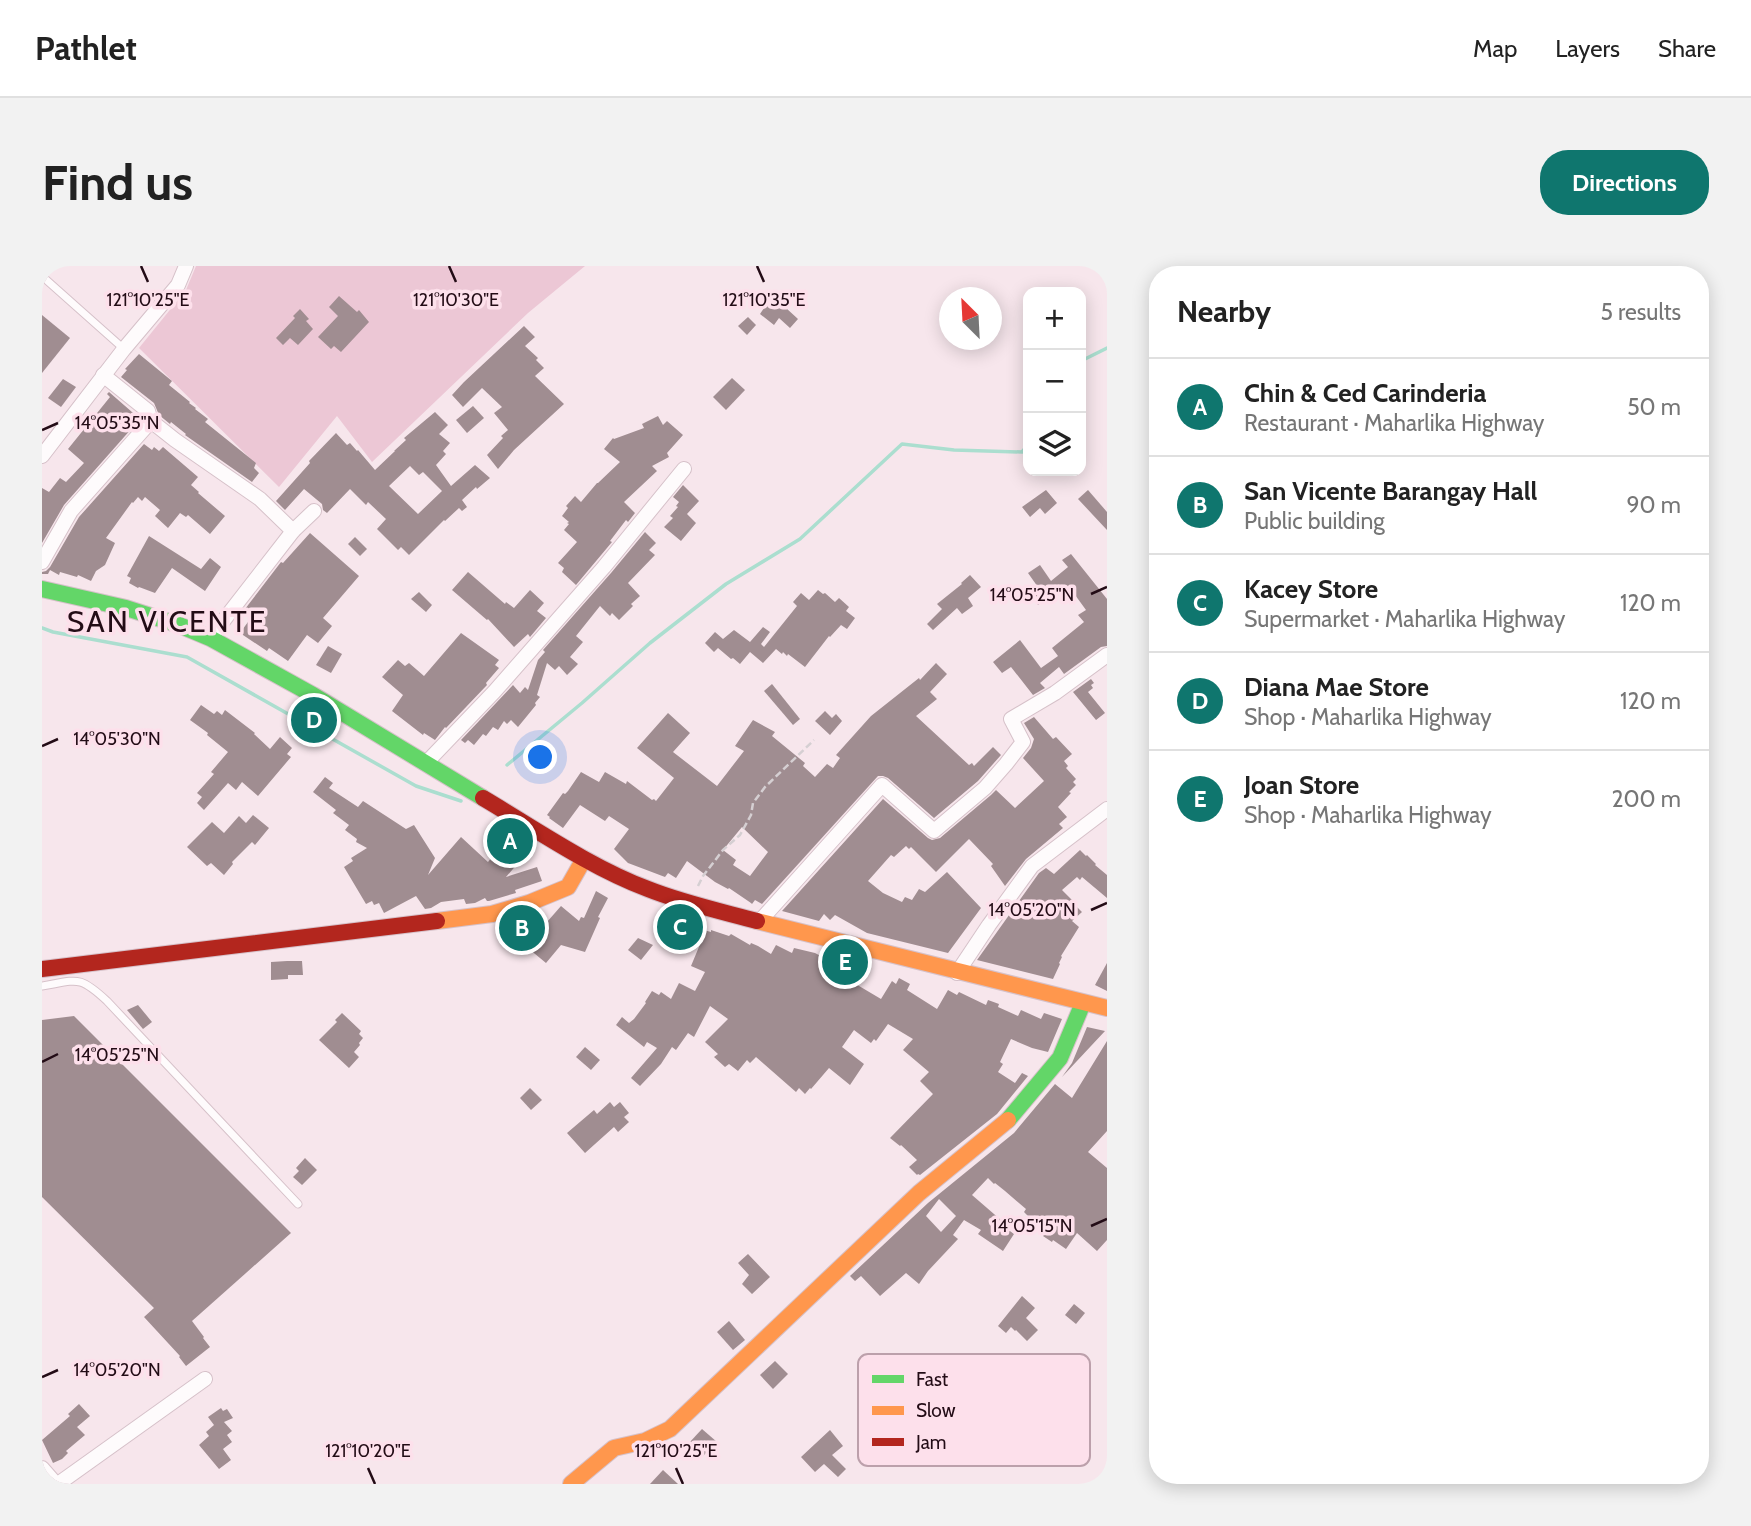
<!DOCTYPE html>
<meta charset="utf-8">
<style>
:root{--surface:#fff;--page:#f2f2f2;--text:#222;--muted:#767676;--line:#e0e0e0;--accent:#0f766e}
body{margin:0;font-family:Cabin,sans-serif;background:var(--page);color:var(--text)}
.controls{position:absolute;right:21px;top:21px;display:grid;overflow:hidden;border-radius:14px;box-shadow:0 4px 18px #0003}
.controls button{width:63px;height:63px;display:grid;place-items:center;padding:0;border:0;border-bottom:2px solid var(--line);background:var(--surface);color:var(--text);font:35px sans-serif}
.compass{position:absolute;left:897px;top:21px;width:63px;height:63px;border-radius:50%;background:var(--surface);box-shadow:0 4px 18px #0003;rotate:336deg}
.you{position:absolute;left:499px;top:492px;width:24px;height:24px;margin:-18px;border:5px solid #fff;border-radius:50%;background:#1a73e8;box-shadow:0 0 0 10px #1a73e833}
.badge{display:grid;place-items:center;width:46px;height:46px;border-radius:50%;background:var(--accent);color:#fff;font-size:23px;font-weight:700}
.pin{position:absolute;translate:-50% -50%;border:4px solid #fff;box-shadow:0 2px 7px #0006}
.list{margin:0;padding:0;list-style:none}
h2{display:flex;justify-content:space-between;align-items:center;height:91px;margin:0;padding:0 28px;font-size:30px}
h2 small{font-size:23px;font-weight:400;color:var(--muted)}
.list li{display:grid;grid-template-columns:46px 1fr auto;gap:21px;align-items:center;box-sizing:border-box;height:98px;padding:0 28px;border-top:2px solid var(--line)}
.list b{display:block;font-size:26px;white-space:nowrap}
.list p{margin:0;font-size:23px;white-space:nowrap;color:var(--muted)}
.list em{font-size:23px;font-style:normal;color:var(--muted)}
.icon{flex:none;width:38px;height:38px;fill:none;stroke:currentColor;stroke-width:2;stroke-linecap:round;stroke-linejoin:round}
.map{position:relative;flex:none;width:1065px;height:1218px;overflow:hidden;border-radius:28px}
header{display:flex;align-items:center;gap:42px;box-sizing:border-box;height:98px;padding:0 35px;background:var(--surface);border-bottom:2px solid var(--line)}
header strong{font-size:33px}
nav{display:flex;gap:38px;margin-inline-start:auto;font-size:24px}
.intro{display:flex;align-items:center;justify-content:space-between;box-sizing:border-box;height:168px;padding:0 42px}
h1{margin:0;font-size:49px}
.button{padding:18px 32px;border-radius:28px;background:var(--accent);color:#fff;font-size:24px;font-weight:700}
main{display:flex;gap:42px;padding:0 42px}
aside{flex:1;background:var(--surface);border-radius:28px;box-shadow:0 4px 18px #0003}
.map>svg:first-child{display:block}
.green{fill:#ecc7d5}
.lines{fill:none;stroke-linecap:round;stroke-linejoin:round}
.stream{stroke:#abdecf;stroke-width:3.5}
.building{fill:#a08d91;fill-rule:evenodd}
.lane-casing{stroke:#d6c1c9;stroke-width:9}
.street-casing{stroke:#d6c1c9;stroke-width:16}
.fast-casing{stroke:#d6c1c9;stroke-width:18}
.slow-casing{stroke:#d6c1c9;stroke-width:18}
.jam-casing{stroke:#d6c1c9;stroke-width:18}
.path{stroke:#d5cfd2;stroke-width:2.5;stroke-dasharray:7 3.5;stroke-linecap:butt}
.lane{stroke:#fefbfc;stroke-width:7}
.street{stroke:#fefbfc;stroke-width:14}
.fast{stroke:#63d668;stroke-width:16}
.slow{stroke:#ff974d;stroke-width:16}
.jam{stroke:#b3261e;stroke-width:16}
.ticks{fill:none;stroke:#230c16;stroke-width:2.5}
.labels{text-anchor:middle;stroke-width:7;stroke-linejoin:round;paint-order:stroke}
.quarter-label{font-size:30px;letter-spacing:2px;fill:#230c16;stroke:#fde0eb}
.key{fill:#fde0eb;stroke:#bca0ab;stroke-width:2}
.key-label{font-size:19px;fill:#230c16}
.ticks-label{font-size:18px;text-anchor:middle;fill:#230c16;stroke:#fde0eb;stroke-width:7;stroke-linejoin:round;paint-order:stroke}
</style>
<header>
<strong>Pathlet</strong>
<nav><a>Map</a><a>Layers</a><a>Share</a></nav>
</header>
<div class="intro"><h1>Find us</h1><a class="button">Directions</a></div>
<main>
<div class="map">
<svg width="1065" height="1218" viewBox="0 0 1065 1218">
<rect width="100%" height="100%" fill="#f7e6ec"/>
<polygon class="green" points="154,0 543,0 486,47 330,196 295,150 237,221 97,82 144,24"/>
<g class="lines">
<g class="stream">
<polyline points="1039,95 1065,82"/>
<polyline points="0,362 11,366 145,391 374,520 419,535"/>
<polyline points="465,499 540,437 608,377 684,318 758,273 860,178 912,184 980,186 986,179"/>
</g>
</g>
<g class="building">
<polygon points="297,30 315,46 317,44 327,56 299,86 292,80 289,83 276,71 296,50 287,41"/>
<polygon points="732,31 756,53 748,62 737,52 732,59 718,48 724,39"/>
<polygon points="258,43 267,53 264,55 271,63 256,79 248,72 241,79 234,72 253,52 251,50"/>
<polygon points="0,49 28,72 0,107"/>
<polygon points="706,51 714,59 705,69 696,60"/>
<polygon points="482,60 493,71 483,80 496,92 494,94 502,102 493,110 522,138 472,184 456,203 445,189 461,172 459,170 466,164 452,147 460,141 440,122 421,141 410,129 422,116"/>
<polygon points="97,88 130,115 127,119 148,136 147,137 154,142 153,143 166,153 163,156 214,197 212,202 217,207 210,216 143,169 144,168 129,156 128,158 117,149 112,137 79,111 85,104 83,103"/>
<polygon points="690,112 703,124 684,144 671,131"/>
<polygon points="21,113 34,121 19,141 6,132"/>
<polygon points="67,126 98,153 22,239 0,277 0,222 7,226 18,212 24,216 42,197 26,183 68,131 65,128"/>
<polygon points="431,140 442,152 425,167 414,154"/>
<path d="M393,146L406,159L397,168L408,177L401,185L404,188L394,199L409,220L433,199L448,212L435,223L434,221L420,234L425,241L420,245L417,242L403,255L402,254L367,289L359,281L356,284L335,263L344,253L326,236L324,239L308,223L285,247L281,244L280,238L262,223L243,244L234,235L268,197L267,195L294,167L305,179L308,177L315,185L316,184L333,204L353,185H352L364,174L362,172ZM368,200L377,209L381,206L400,225L376,248L347,220Z"/>
<polygon points="616,150 621,159 625,155 641,169 625,187 627,191 610,200 615,205 582,236 593,247 586,256 584,254 568,275 570,276 534,319 520,306 522,302 516,297 535,276 522,264 527,258 525,257 527,256 520,250 526,242 524,240 533,230 539,236 555,217 556,217 578,196 562,183 571,172 572,173 602,162 600,158"/>
<polygon points="102,178 110,184 112,181 117,185 121,181 156,211 149,219 157,226 156,227 183,250 168,268 146,249 144,251 138,247 126,262 113,250 118,244 103,231 100,235 96,231 91,237 90,236 64,272 73,277 63,299 54,305 49,315 36,309 35,311 18,306 17,309 8,304 6,308 0,308 0,306 4,305 8,301 37,251"/>
<polygon points="641,219 657,235 645,248 654,257 639,275 622,261 631,252 628,250 636,241 634,240 637,236 631,231"/>
<polygon points="1004,224 1015,237 1003,248 998,242 988,251 980,241"/>
<polygon points="1046,224 1065,246 1065,264 1036,233"/>
<polygon points="603,266 614,277 607,284 613,289 586,317 598,330 589,338 591,340 577,354 570,347 568,350 558,340 534,370 541,376 528,391 536,398 525,409 517,400 513,404 505,397 495,429 498,431 493,437 494,439 476,461 469,454 465,458 462,455 456,464 451,461 444,470 441,468 432,479 426,474 423,477 419,474 471,419 478,427 483,421 486,424 496,394 503,386 501,384 569,307"/>
<polygon points="268,267 317,310 281,352 290,360 276,377 265,369 246,395 227,382 225,385 198,367 211,349 203,343 239,296 241,297"/>
<polygon points="107,270 159,303 168,292 179,301 163,325 130,302 113,327 97,321 96,322 87,317 89,312 85,310"/>
<polygon points="313,271 325,283 318,290 306,278"/>
<polygon points="1029,288 1065,333 1065,380 1059,381 1022,408 1017,401 998,417 1003,422 991,429 969,401 960,407 951,396 978,374 999,402 1016,390 1010,382 1042,356 1036,349 1044,344 1028,322 1005,336 1004,333 996,339 990,330 998,324 986,307 998,299 1009,315 1026,301 1020,294"/>
<polygon points="426,306 463,338 464,336 472,342 488,324 502,337 495,345 504,352 488,371 486,368 472,381 446,353 445,354 410,324"/>
<polygon points="928,309 939,321 926,332 931,340 920,348 915,342 891,364 885,358 900,343 895,338 920,318 919,317"/>
<polygon points="776,324 781,328 783,327 793,336 797,332 807,341 804,345 813,352 805,363 799,359 788,371 787,370 763,401 746,388 745,390 741,386 740,388 734,383 721,397 708,386 698,398 691,392 689,393 676,382 672,386 663,377 673,366 681,373 692,364 708,376 721,361 728,366 719,378 722,381 755,340 751,336 759,327 767,334"/>
<polygon points="377,326 390,339 384,346 369,333"/>
<polygon points="419,367 457,394 453,399 457,402 444,417 445,419 404,462 403,461 393,474 382,467 381,469 350,445 361,429 340,411 356,394 363,400 367,397 382,410"/>
<polygon points="286,380 300,388 289,407 274,399"/>
<path d="M894,397L905,408L888,426L895,433L874,450L927,499L930,497L932,500L951,481L959,489L936,515L892,552L846,512L841,510H836L720,638L713,634L710,638L709,637L687,622L686,623L673,616L645,595L634,612L626,607L623,611L586,597L572,583L587,563L567,550L563,555L538,539L521,562L507,552L508,551L505,549L521,527L523,528L526,525L539,506L557,516L563,506L584,518L585,515L610,534L612,533L614,535L632,512L595,482L626,447L648,467L631,486L675,520L702,485L693,480L711,454L733,466L730,470L763,497L761,500L773,511L785,498L791,502L798,492L794,489L829,450L877,412L878,414ZM700,561L726,586L708,610L691,599L694,594L681,584Z"/>
<polygon points="1049,413 1052,417 1049,419 1051,422 1046,426 1063,447 1054,454 1031,426"/>
<polygon points="730,418 758,453 751,459 722,425"/>
<polygon points="159,439 172,448 175,445 180,449 183,444 213,467 212,468 228,483 238,471 250,482 245,488 249,491 216,530 200,516 194,524 186,517 162,544 155,537 160,531 155,527 172,508 169,506 186,486 165,469 166,467 148,454"/>
<polygon points="783,445 790,452 794,448 800,455 788,469 773,455"/>
<polygon points="992,451 1011,473 1014,471 1030,488 1022,495 1026,500 1024,502 1034,513 1031,516 1034,519 1027,526 1029,527 1016,541 1025,551 1017,558 1021,562 984,593 963,620 949,600 951,598 927,573 894,606 869,581 867,583 864,580 852,591 849,589 826,615 841,627 860,636 863,631 870,634 877,623 883,626 905,606 939,642 906,687 825,667 793,649 788,654 782,648 777,655 740,645 841,533 886,572 890,574 898,572 949,529 957,521 954,524 973,542 1002,515 981,492 989,482 992,473 982,457"/>
<polygon points="283,511 291,517 287,522 316,541 321,535 364,563 372,559 393,592 386,609 419,571 446,596 468,568 483,582 480,587 483,589 464,611 495,601 500,615 473,624 474,627 447,635 445,635 443,632 433,637 424,638 422,633 399,636 389,642 383,643 374,630 342,647 337,637 332,639 330,635 324,638 302,601 311,595 309,592 325,582 314,576 315,573 303,564 307,559 291,547 294,544 271,526"/>
<polygon points="211,549 227,562 213,579 210,576 190,596 191,598 182,609 169,597 165,600 145,581 170,556 182,567 197,550 204,557"/>
<polygon points="1038,584 1044,590 1045,589 1054,598 1053,599 1065,609 1065,632 1040,611 1038,614 1035,611 1020,624 1035,639 1034,640 1040,646 1030,655 1037,661 1019,690 1020,691 1017,697 1018,698 1011,713 935,694 997,607 1004,602 1012,608"/>
<polygon points="554,625 566,632 556,651 558,652 543,686 519,679 504,697 481,678 477,682 464,670 469,664 466,661 471,656 482,652 496,665 498,664 519,640 537,655 539,651 542,652"/>
<polygon points="616,653 631,660 632,656 669,666 669,664 687,670 689,668 708,679 709,677 716,680 729,688 734,679 750,687 752,682 773,687 803,703 806,697 819,705 812,717 839,733 850,715 854,718 857,712 868,718 865,724 895,743 906,724 915,729 917,726 944,739 946,734 957,738 956,741 976,750 979,744 999,753 1002,747 1020,753 1006,786 990,782 969,773 958,796 961,798 956,806 973,817 980,807 986,810 955,848 878,909 876,908 875,909 867,901 875,894 859,879 858,880 848,872 891,828 878,815 887,806 861,784 871,773 846,758 834,775 832,773 829,777 812,764 800,781 822,798 808,819 787,802 769,823 768,822 763,828 757,822 754,826 714,791 708,797 705,794 696,805 687,798 683,801 672,791 676,788 663,776 686,753 668,740 652,771 646,767 634,784 630,781 619,798 598,820 589,812 615,782 605,776 602,781 574,759 580,751 587,757 592,753 604,737 603,736 610,725 617,729 619,726 629,733 637,717 653,725 663,706 649,700 659,676 611,662"/>
<polygon points="596,672 611,679 599,694 586,684"/>
<polygon points="245,695 260,695 261,709 246,709 246,713 229,714 229,696"/>
<polygon points="1065,697 1065,725 1053,719"/>
<polygon points="96,739 110,756 101,763 85,744"/>
<polygon points="300,747 319,765 317,768 321,772 317,777 318,779 312,786 317,791 307,802 277,774 295,756 293,754"/>
<polygon points="32,750 249,967 150,1055 162,1071 161,1072 168,1081 144,1100 137,1091 138,1090 102,1051 112,1042 0,931 0,754"/>
<polygon points="1045,761 1063,765 1020,811 1030,797"/>
<path d="M1065,775V865L1046,886L1065,902V974L1055,985L1035,967L1024,983L1011,974L1010,976L1001,970L1005,964L991,952L989,953L982,946L984,943L963,925L953,917L952,918L946,912L930,929L967,961L965,963L972,968L961,985L936,968L939,964L922,954L911,969L916,973L886,1005L877,1018L864,1007L838,1030L819,1010L813,1015L808,1010L886,937L972,867L1013,818L1030,832ZM897,933L914,950L899,966L884,950Z"/>
<polygon points="543,781 558,794 549,804 534,791"/>
<polygon points="488,822 500,834 489,844 478,832"/>
<polygon points="568,836 572,841 578,836 587,847 582,851 587,856 576,866 572,861 543,887 525,867 552,844 555,848"/>
<polygon points="263,892 275,904 260,919 251,911 257,905 254,902"/>
<polygon points="706,988 728,1011 710,1028 700,1018 707,1009 696,997"/>
<polygon points="980,1030 993,1042 984,1052 996,1064 985,1075 974,1064 973,1065 969,1061 964,1067 956,1060"/>
<polygon points="1032,1038 1043,1047 1034,1058 1023,1049"/>
<polygon points="687,1055 703,1074 691,1084 675,1066"/>
<polygon points="733,1095 746,1108 731,1123 718,1109"/>
<polygon points="37,1138 48,1150 35,1161 43,1169 24,1185 26,1187 20,1193 11,1197 0,1174 28,1150 26,1148"/>
<polygon points="179,1142 181,1145 185,1143 191,1152 182,1156 190,1165 185,1169 190,1176 181,1183 189,1194 177,1203 157,1179 167,1170 164,1166 172,1159 166,1151"/>
<polygon points="660,1163 675,1176 660,1191 646,1178"/>
<polygon points="788,1164 801,1180 790,1189 804,1203 796,1211 782,1198 773,1206 759,1191"/>
<polygon points="621,1204 636,1218 608,1218"/>
</g>
<g class="lines">
<defs>
<g id="lane">
<polyline points="0,10 82,83"/>
<path d="M0,720C36,714 37,709 65,735L256,938"/>
</g>
<g id="street">
<polyline points="61,109 106,145 109,155 133,174 218,233 251,265 168,372"/>
<polyline points="0,190 82,83 136,19 144,0"/>
<polyline points="251,265 272,245"/>
<polyline points="0,296 29,245 109,155"/>
<polyline points="384,497 452,426 562,301 642,203"/>
<polyline points="717,656 840,519 892,565 943,522 964,498 981,476 969,453 1013,427 1065,389"/>
<polyline points="915,707 947,659 990,600 1065,543"/>
<polyline points="0,1202 14,1218"/>
<polyline points="16,1218 163,1113"/>
</g>
<g id="fast">
<polyline points="0,323 84,342 137,359 168,372 271,429 441,532"/>
<polyline points="966,854 1018,792 1041,737"/>
</g>
<g id="slow">
<polyline points="395,655 450,648 487,637 526,621 542,593"/>
<polyline points="715,655 1065,742"/>
<polyline points="529,1218 572,1182 603,1175 628,1163 877,927 966,854"/>
</g>
<g id="jam">
<path d="M441,532C495,564 548,601 606,623C641,637 678,645 715,655"/>
<polyline points="0,703 395,655"/>
</g>
</defs>
<use href="#lane" class="lane-casing"/>
<use href="#street" class="street-casing"/>
<use href="#fast" class="fast-casing"/>
<use href="#slow" class="slow-casing"/>
<use href="#jam" class="jam-casing"/>
<polyline class="path" points="656,620 661,610 681,584 698,569 709,549 711,537 723,521 772,474"/>
<use href="#lane" class="lane"/>
<use href="#street" class="street"/>
<use href="#fast" class="fast"/>
<use href="#slow" class="slow"/>
<use href="#jam" class="jam"/>
</g>
<path class="ticks" d="M99,0L106,16M407,0L414,16M715,0L722,16M0,164L16,157M1049,328L1065,321M0,480L16,473M1049,644L1065,637M0,796L16,788M1049,960L1065,953M0,1111L16,1104M326,1202L333,1218M634,1202L641,1218"/>
<g class="labels">
<g class="quarter-label">
<text x="125" y="366">SAN VICENTE</text>
</g>
</g>
<rect x="816" y="1088" width="232" height="112" rx="10" class="key"/>
<rect x="830" y="1109" width="32" height="8" fill="#63d668"/>
<rect x="830" y="1140" width="32" height="9" fill="#ff974d"/>
<rect x="830" y="1172" width="32" height="8" fill="#b3261e"/>
<g class="key-label">
<text x="874" y="1120">Fast</text>
<text x="874" y="1151">Slow</text>
<text x="874" y="1183">Jam</text>
</g>
<g class="ticks-label">
<text x="722" y="40">121°10'35"E</text>
<text x="106" y="40">121°10'25"E</text>
<text x="414" y="40">121°10'30"E</text>
<text x="75" y="163">14°05'35"N</text>
<text x="990" y="335">14°05'25"N</text>
<text x="75" y="479">14°05'30"N</text>
<text x="990" y="650">14°05'20"N</text>
<text x="75" y="795">14°05'25"N</text>
<text x="990" y="966">14°05'15"N</text>
<text x="75" y="1110">14°05'20"N</text>
<text x="326" y="1191">121°10'20"E</text>
<text x="634" y="1191">121°10'25"E</text>
</g>
</svg>
<div class="controls">
<button>+</button>
<button>−</button>
<button><svg class="icon" aria-label="layers" viewBox="0 0 24 24"><path d="M12 4l9 5-9 5-9-5zM3 14l9 5 9-5"/></svg></button>
</div>
<svg class="compass" viewBox="-18 -18 36 36"><path d="M0-13l5 13h-10z" fill="#e53935"/><path d="M0 13l5-13h-10z" fill="#767676"/></svg>
<div class="you"></div>
<div class="pin badge" style="left:468px;top:575px">A</div>
<div class="pin badge" style="left:480px;top:662px">B</div>
<div class="pin badge" style="left:638px;top:661px">C</div>
<div class="pin badge" style="left:272px;top:454px">D</div>
<div class="pin badge" style="left:803px;top:696px">E</div>
</div>
<aside>
<h2>Nearby<small>5 results</small></h2>
<ul class="list">
<li><span class="badge">A</span><div><b>Chin &amp; Ced Carinderia</b><p>Restaurant · Maharlika Highway</p></div><em>50 m</em></li>
<li><span class="badge">B</span><div><b>San Vicente Barangay Hall</b><p>Public building</p></div><em>90 m</em></li>
<li><span class="badge">C</span><div><b>Kacey Store</b><p>Supermarket · Maharlika Highway</p></div><em>120 m</em></li>
<li><span class="badge">D</span><div><b>Diana Mae Store</b><p>Shop · Maharlika Highway</p></div><em>120 m</em></li>
<li><span class="badge">E</span><div><b>Joan Store</b><p>Shop · Maharlika Highway</p></div><em>200 m</em></li>
</ul>
</aside>
</main>
